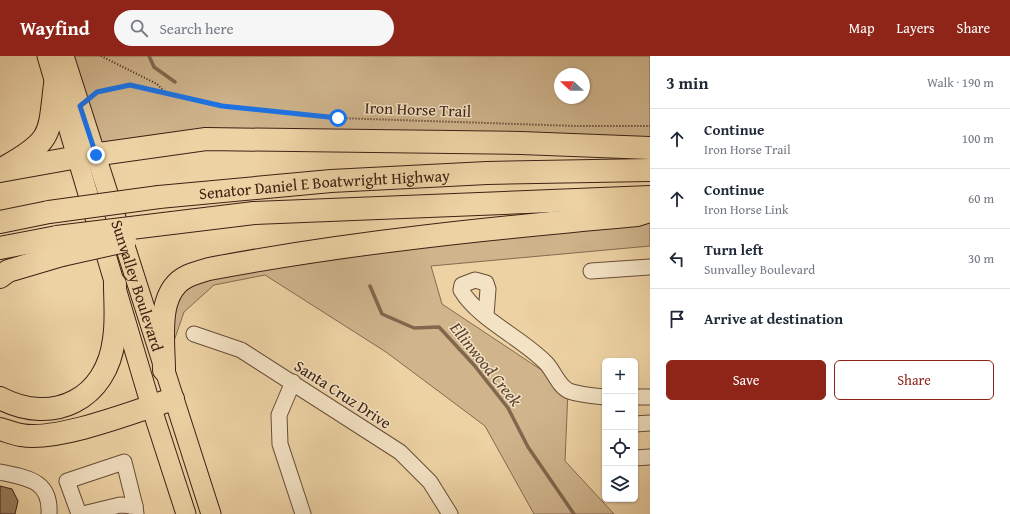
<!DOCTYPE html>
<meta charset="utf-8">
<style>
:root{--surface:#fff;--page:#f6f6f7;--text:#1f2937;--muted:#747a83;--line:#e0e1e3;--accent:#8f2418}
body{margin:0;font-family:"Gentium Book Plus",serif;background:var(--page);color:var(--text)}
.controls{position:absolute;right:12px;bottom:12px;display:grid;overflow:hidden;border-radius:6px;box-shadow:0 1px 3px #0004}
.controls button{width:36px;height:36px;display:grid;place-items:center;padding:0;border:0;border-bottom:1px solid var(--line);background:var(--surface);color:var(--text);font:20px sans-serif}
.compass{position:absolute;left:554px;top:12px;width:36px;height:36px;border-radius:50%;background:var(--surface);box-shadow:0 1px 3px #0004;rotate:292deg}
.stop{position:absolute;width:12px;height:12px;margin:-9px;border:3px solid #1a73e8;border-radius:50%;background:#fff}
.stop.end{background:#1a73e8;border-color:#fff;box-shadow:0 1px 4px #0008}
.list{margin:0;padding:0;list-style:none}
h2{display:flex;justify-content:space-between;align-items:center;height:52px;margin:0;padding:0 16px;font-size:17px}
h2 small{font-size:13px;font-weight:400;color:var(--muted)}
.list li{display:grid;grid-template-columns:26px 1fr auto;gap:12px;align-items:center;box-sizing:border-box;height:60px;padding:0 16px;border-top:1px solid var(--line)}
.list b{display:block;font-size:15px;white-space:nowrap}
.list p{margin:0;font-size:13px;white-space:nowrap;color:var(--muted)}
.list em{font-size:13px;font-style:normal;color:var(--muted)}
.actions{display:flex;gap:8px;padding:12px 16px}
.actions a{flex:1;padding:9px 0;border:1px solid var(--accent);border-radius:6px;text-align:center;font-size:14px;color:var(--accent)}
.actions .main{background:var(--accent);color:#fff}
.icon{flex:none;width:22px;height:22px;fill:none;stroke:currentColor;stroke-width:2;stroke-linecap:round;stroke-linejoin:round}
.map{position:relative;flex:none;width:650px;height:458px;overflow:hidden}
header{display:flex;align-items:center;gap:24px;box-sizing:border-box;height:56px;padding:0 20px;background:var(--accent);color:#fff}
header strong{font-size:19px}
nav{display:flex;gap:22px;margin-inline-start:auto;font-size:14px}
.search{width:280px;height:36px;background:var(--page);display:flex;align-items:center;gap:10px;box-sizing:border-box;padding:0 14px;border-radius:22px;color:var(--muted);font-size:15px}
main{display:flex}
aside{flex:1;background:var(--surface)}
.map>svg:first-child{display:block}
.green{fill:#cfb48c;stroke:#856a50;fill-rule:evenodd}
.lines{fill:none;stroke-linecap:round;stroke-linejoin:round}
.stream{stroke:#81674d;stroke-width:3.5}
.building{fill:#987d5f;stroke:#3b2114}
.minor-casing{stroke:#684d38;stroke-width:17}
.major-casing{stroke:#3b2114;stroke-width:21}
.highway-casing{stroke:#3b2114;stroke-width:24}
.path{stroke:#3b2114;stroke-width:2;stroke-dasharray:1 2;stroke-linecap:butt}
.minor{stroke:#f3e2c4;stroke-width:15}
.major{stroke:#edd2a4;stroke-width:19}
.highway{stroke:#edd2a4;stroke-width:22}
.highway-bridge-casing{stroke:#3b2114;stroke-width:24;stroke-linecap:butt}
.highway-bridge{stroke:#edd2a4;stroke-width:22}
.route{stroke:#1a73e8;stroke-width:5}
.labels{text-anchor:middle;stroke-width:3;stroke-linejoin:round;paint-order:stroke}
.street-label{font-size:16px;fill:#3b2114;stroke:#f3e2c4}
.water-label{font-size:17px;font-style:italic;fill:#5e4430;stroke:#f3e2c4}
</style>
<header>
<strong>Wayfind</strong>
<div class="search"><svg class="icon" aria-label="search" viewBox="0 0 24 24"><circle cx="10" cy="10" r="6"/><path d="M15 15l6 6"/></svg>Search here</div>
<nav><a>Map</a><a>Layers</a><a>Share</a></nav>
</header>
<main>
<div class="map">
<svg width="650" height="458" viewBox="0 0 650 458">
<rect width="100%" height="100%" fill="#edd2a4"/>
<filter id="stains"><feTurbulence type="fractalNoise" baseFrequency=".005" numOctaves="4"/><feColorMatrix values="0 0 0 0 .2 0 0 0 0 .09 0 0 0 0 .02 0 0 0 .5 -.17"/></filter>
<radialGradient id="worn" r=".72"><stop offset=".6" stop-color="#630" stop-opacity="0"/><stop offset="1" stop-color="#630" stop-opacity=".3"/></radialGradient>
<g class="green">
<path d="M64,0H650V92L228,82L96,99ZM560,18H584V42H560Z"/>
<polygon points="650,155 650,190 431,210 442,248 558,325 568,335 565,405 614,458 534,458 485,370 386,296 265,219 214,229 184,256 164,314 163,279 187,220"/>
</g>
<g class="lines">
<g class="stream">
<polyline points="149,0 154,11 175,26"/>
<polyline points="370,230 382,258 414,272 439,271 474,309 508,352 528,391 574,458"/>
</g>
</g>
<polygon class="building" points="0,430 12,433 18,445 15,458 0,458"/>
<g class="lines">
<defs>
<g id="minor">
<polyline points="591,215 650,211"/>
<path d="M486,259L488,233L486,227L475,224L462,229L461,234C478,263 522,282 546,307C554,315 558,330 569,335C580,339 594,340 605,341"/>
<polyline points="194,278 241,294 400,396 430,426 450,458"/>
<polyline points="293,326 279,359 280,388 303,458"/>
<polyline points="635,341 650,341"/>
<polyline points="635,368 650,367"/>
<polyline points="635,402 650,401"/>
<path d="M0,416C27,422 51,424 49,458"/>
<polyline points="79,458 67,425 124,406 135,450"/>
<polyline points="83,458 120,449 135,450 136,458"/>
</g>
<g id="major">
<polyline points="47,0 151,350 186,458"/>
<path id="s1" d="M64,0L211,458"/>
</g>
<g id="highway">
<path d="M7,110C53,84 49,78 55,28"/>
<polyline points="0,115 78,101 206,83 521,87 650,92"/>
<path id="s2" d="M159,141L331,125L487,117L650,114"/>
<polyline points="254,157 650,141"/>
<polyline points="0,166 49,156"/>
<polyline points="0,192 57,181"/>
<polyline points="0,221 8,215 62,199"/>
<path d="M164,314C164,285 155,235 188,220C195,217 202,215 209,213C351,186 494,172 637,159L650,155"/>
<path d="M0,342C53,370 107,343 114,283C117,265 115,246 115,228"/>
<path d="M0,373C7,375 14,378 21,379C57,386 136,355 173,343"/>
</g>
</defs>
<use href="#minor" class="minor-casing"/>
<use href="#major" class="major-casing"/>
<use href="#highway" class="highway-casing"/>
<g class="path">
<polyline points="101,0 157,28 166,37 222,50 338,62 576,70 650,70"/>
<polyline points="92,40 97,36 130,29 164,37"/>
</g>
<use href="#minor" class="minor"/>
<use href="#major" class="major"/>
<use href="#highway" class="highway"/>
<defs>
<g id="highway-bridge">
<polyline points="49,156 159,141"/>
<polyline points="57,181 254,157"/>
<polyline points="62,199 125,185"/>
</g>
</defs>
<use href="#highway-bridge" class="highway-bridge-casing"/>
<use href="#highway-bridge" class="highway-bridge"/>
</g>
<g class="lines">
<polyline class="route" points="96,99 80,50 97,36 130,29 222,50 338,62"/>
</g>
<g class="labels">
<g class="street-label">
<text transform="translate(418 53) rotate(2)" y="6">Iron Horse Trail</text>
<text dy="6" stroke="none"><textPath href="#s2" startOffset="166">Senator Daniel E Boatwright Highway</textPath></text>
<text dy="6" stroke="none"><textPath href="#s1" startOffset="241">Sunvalley Boulevard</textPath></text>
<text transform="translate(343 338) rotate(33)" y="6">Santa Cruz Drive</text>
</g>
<g class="water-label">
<text transform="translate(486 308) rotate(51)" y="6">Ellinwood Creek</text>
</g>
</g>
<rect width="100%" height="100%" filter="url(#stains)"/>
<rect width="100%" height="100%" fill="url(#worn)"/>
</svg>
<div class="controls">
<button>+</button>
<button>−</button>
<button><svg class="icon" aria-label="locate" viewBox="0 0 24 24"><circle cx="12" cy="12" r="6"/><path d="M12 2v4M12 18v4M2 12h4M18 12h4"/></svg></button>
<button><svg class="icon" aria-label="layers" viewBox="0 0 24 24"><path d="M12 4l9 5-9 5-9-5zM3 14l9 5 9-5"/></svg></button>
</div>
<svg class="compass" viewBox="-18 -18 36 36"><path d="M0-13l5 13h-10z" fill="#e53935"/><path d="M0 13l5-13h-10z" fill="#747a83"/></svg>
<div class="stop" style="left:338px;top:62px"></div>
<div class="stop end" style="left:96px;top:99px"></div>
</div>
<aside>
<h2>3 min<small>Walk · 190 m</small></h2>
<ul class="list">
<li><svg class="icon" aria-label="ahead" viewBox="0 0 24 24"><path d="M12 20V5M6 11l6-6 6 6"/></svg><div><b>Continue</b><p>Iron Horse Trail</p></div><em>100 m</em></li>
<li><svg class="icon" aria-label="ahead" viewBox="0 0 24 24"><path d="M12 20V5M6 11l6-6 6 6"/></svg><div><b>Continue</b><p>Iron Horse Link</p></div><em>60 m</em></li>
<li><svg class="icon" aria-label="left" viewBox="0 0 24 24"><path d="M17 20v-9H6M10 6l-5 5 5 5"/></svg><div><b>Turn left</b><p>Sunvalley Boulevard</p></div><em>30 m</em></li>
<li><svg class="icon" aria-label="arrive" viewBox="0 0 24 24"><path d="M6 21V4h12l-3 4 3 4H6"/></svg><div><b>Arrive at destination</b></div></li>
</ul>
<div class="actions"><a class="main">Save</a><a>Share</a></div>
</aside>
</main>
